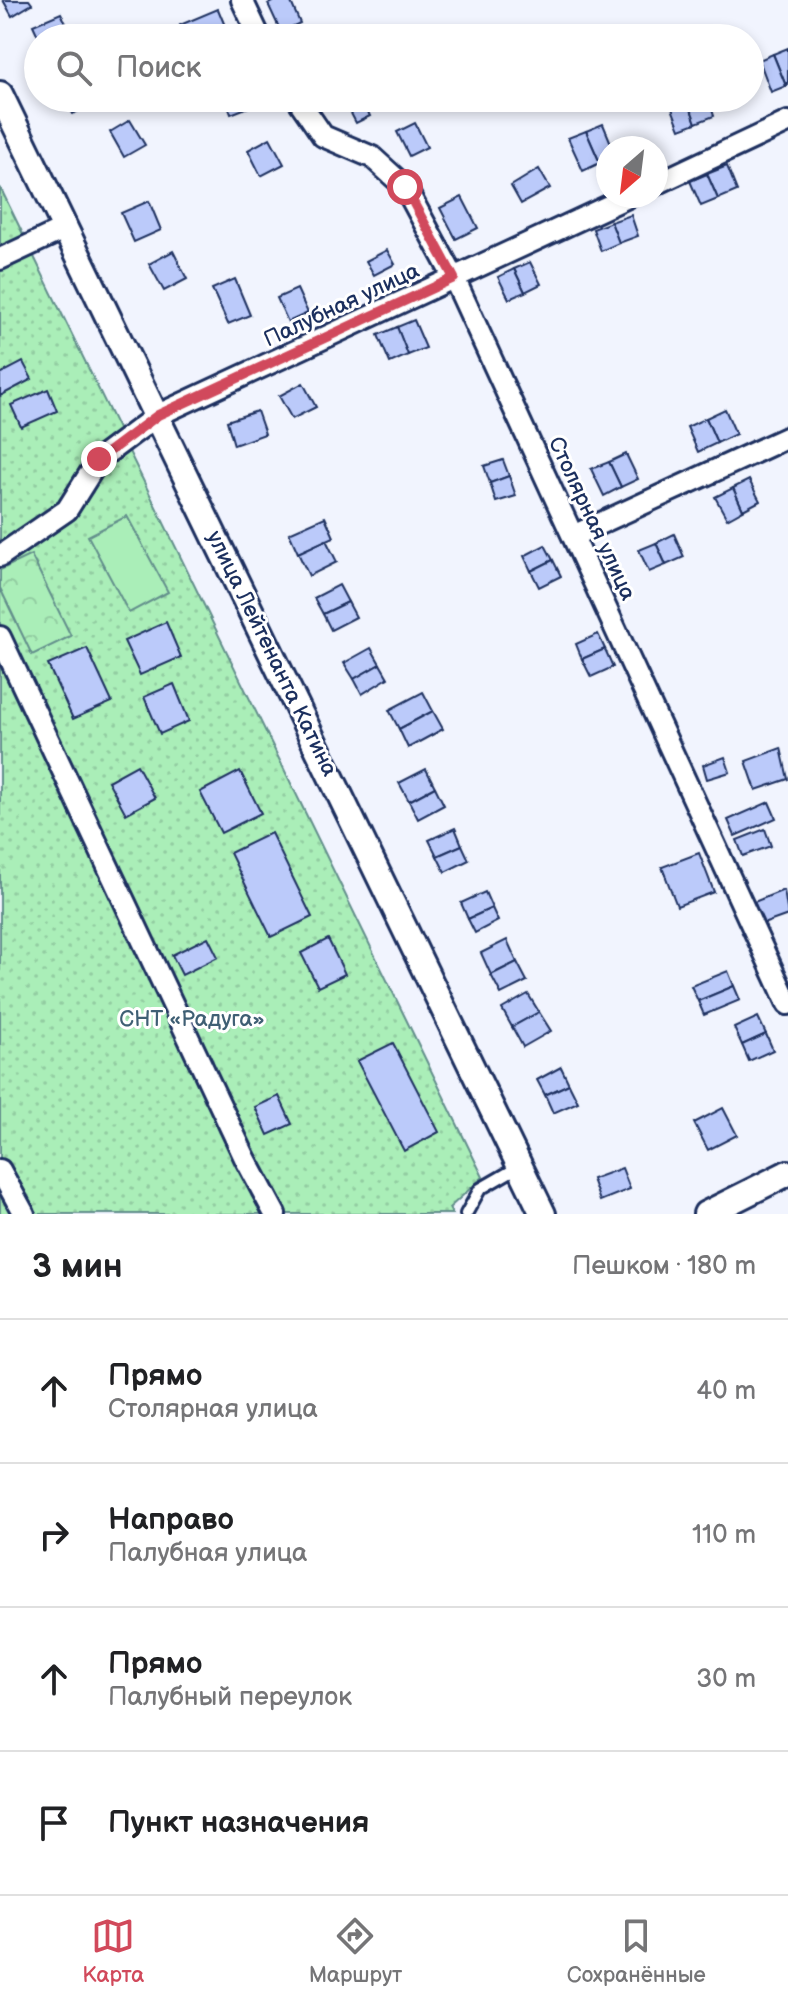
<!DOCTYPE html>
<html lang="ru">
<meta charset="utf-8">
<style>
:root{--surface:#fff;--page:#f6f6f6;--text:#202124;--muted:#757577;--line:#e0e0e0;--accent:#d1495b}
body{margin:0;font-family:"Balsamiq Sans",sans-serif;background:var(--page);color:var(--text)}
.compass{position:absolute;left:596px;top:136px;width:72px;height:72px;border-radius:50%;background:var(--surface);box-shadow:0 4px 12px #0003;rotate:208deg}
.stop{position:absolute;width:24px;height:24px;margin:-18px;border:6px solid #d1495b;border-radius:50%;background:#fff}
.stop.end{background:#d1495b;border-color:#fff;box-shadow:0 2px 8px #0008}
.list{margin:0;padding:0;list-style:none}
h2{display:flex;justify-content:space-between;align-items:center;height:104px;margin:0;padding:0 32px;font-size:34px}
h2 small{font-size:26px;font-weight:400;color:var(--muted)}
.list li{display:grid;grid-template-columns:52px 1fr auto;gap:24px;align-items:center;box-sizing:border-box;height:144px;padding:0 32px;border-top:2px solid var(--line)}
.list b{display:block;font-size:30px;white-space:nowrap}
.list p{margin:0;font-size:26px;white-space:nowrap;color:var(--muted)}
.list em{font-size:26px;font-style:normal;color:var(--muted)}
.icon{flex:none;width:44px;height:44px;fill:none;stroke:currentColor;stroke-width:2;stroke-linecap:round;stroke-linejoin:round}
.map{position:relative;flex:none;width:788px;height:1214px;overflow:hidden}
.search{position:absolute;background:var(--surface);box-shadow:0 4px 12px #0003;left:24px;right:24px;top:24px;height:88px;display:flex;align-items:center;gap:20px;box-sizing:border-box;padding:0 28px;border-radius:44px;color:var(--muted);font-size:30px}
.sheet{height:680px;background:var(--surface)}
nav{display:flex;justify-content:space-around;align-items:center;box-sizing:border-box;height:112px;border-top:2px solid var(--line);background:var(--surface);font-size:22px;color:var(--muted)}
nav a{display:grid;justify-items:center;gap:4px}
nav .on{color:var(--accent)}
.map>svg:first-child{display:block}
.grass{fill:url(#grass-dots);stroke:#628e8b;stroke-width:2}
.park{fill:url(#park-crowns);stroke:#628e8b;stroke-width:2}
.pitch{fill:#aaeeb8;stroke:#628e8b;stroke-width:2}
.building{fill:#bbcafa;stroke:#1b2f5e;stroke-width:2}
.lines{fill:none;stroke-linecap:round;stroke-linejoin:round}
.service-casing{stroke:#1b2f5e;stroke-width:16}
.minor-casing{stroke:#1b2f5e;stroke-width:26}
.tertiary-casing{stroke:#1b2f5e;stroke-width:30}
.service{stroke:#fff;stroke-width:10}
.minor{stroke:#fff;stroke-width:20}
.tertiary{stroke:#fff;stroke-width:24}
.route{stroke:#d1495b;stroke-width:10}
.labels{text-anchor:middle;stroke-width:6;stroke-linejoin:round;paint-order:stroke}
.street-label{font-size:22px;fill:#1b2f5e;stroke:#fff}
.park-label{font-size:22px;fill:#3f5f74;stroke:#fff}
</style>
<div class="map">
<svg width="788" height="1214" viewBox="0 0 788 1214">
<defs>
<pattern id="grass-dots" width="8" height="8" patternUnits="userSpaceOnUse" patternTransform="scale(2)"><rect width="8" height="8" fill="#aaeeb8"/><path d="M2 2h.1M6 6h.1" fill="none" stroke="#92cca1" stroke-width="1.8" stroke-linecap="round"/></pattern>
<pattern id="park-crowns" width="20" height="18" patternUnits="userSpaceOnUse" patternTransform="scale(2)"><rect width="20" height="18" fill="#aaeeb8"/><path d="M2 6a3 3 0 1 1 6 0M12 15a3 3 0 1 1 6 0" fill="none" stroke="#92cca1"/></pattern>
</defs>
<rect width="100%" height="100%" fill="#f1f4fe"/>
<filter id="ink" filterUnits="userSpaceOnUse"><feTurbulence type="fractalNoise" baseFrequency=".0125" numOctaves="2"/><feDisplacementMap in="SourceGraphic" scale="16" xChannelSelector="R" yChannelSelector="G"/><feConvolveMatrix kernelMatrix="1 2 1 2 8 2 1 2 1" color-interpolation-filters="sRGB"/></filter>
<g filter="url(#ink)">
<polygon class="grass" points="0,187 483,1177 449,1208 452,1214 0,1214"/>
<polygon class="park" points="31,555 71,636 32,655 0,588 0,570"/>
<polygon class="pitch" points="127,516 168,592 129,613 88,536"/>
<g class="building">
<polygon points="3,0 29,0 32,4 12,16"/>
<polygon points="276,0 290,0 300,23 281,32 268,4"/>
<polygon points="218,9 230,38 185,38 180,25"/>
<polygon points="61,13 71,34 61,38 39,38 33,25"/>
<polygon points="788,48 788,85 786,86 773,54"/>
<polygon points="773,54 786,86 771,92 759,60"/>
<polygon points="65,98 93,98 96,102 73,114"/>
<polygon points="225,98 263,98 264,101 231,114"/>
<polygon points="343,98 361,98 370,116 356,123"/>
<polygon points="668,98 687,98 696,123 680,129"/>
<polygon points="687,98 708,98 714,116 696,123"/>
<polygon points="130,120 145,145 124,157 110,132"/>
<polygon points="415,123 427,147 409,156 397,132"/>
<polygon points="603,124 613,148 608,148 608,160 600,163 586,131"/>
<polygon points="586,131 600,163 583,171 568,138"/>
<polygon points="270,138 284,164 261,176 248,150"/>
<polygon points="727,166 737,191 718,199 707,174"/>
<polygon points="539,169 550,188 521,204 511,186"/>
<polygon points="707,174 718,199 701,206 690,181"/>
<polygon points="462,197 478,228 456,239 440,208"/>
<polygon points="149,201 161,230 134,242 121,213"/>
<polygon points="631,215 638,236 619,243 611,222"/>
<polygon points="611,222 619,243 601,251 593,229"/>
<polygon points="387,250 395,264 374,275 366,261"/>
<polygon points="173,251 187,279 164,291 149,264"/>
<polygon points="530,262 541,284 525,292 514,269"/>
<polygon points="514,269 525,292 509,299 498,277"/>
<polygon points="235,279 250,315 228,324 212,289"/>
<polygon points="297,289 308,313 288,322 277,298"/>
<polygon points="414,320 426,348 408,355 397,327"/>
<polygon points="397,327 408,355 390,363 378,335"/>
<polygon points="23,362 32,379 0,396 0,374"/>
<polygon points="303,383 316,407 292,419 279,396"/>
<polygon points="48,389 57,411 21,427 11,405"/>
<polygon points="725,409 736,434 717,443 706,418"/>
<polygon points="257,411 265,434 234,445 227,421"/>
<polygon points="706,418 717,443 698,452 687,427"/>
<polygon points="626,454 638,479 621,487 609,462"/>
<polygon points="503,460 509,476 490,483 484,466"/>
<polygon points="609,462 621,487 604,496 591,469"/>
<polygon points="509,476 516,496 496,502 490,483"/>
<polygon points="749,480 760,501 743,510 733,488"/>
<polygon points="733,488 743,510 727,519 715,497"/>
<polygon points="325,517 334,537 298,553 289,533"/>
<polygon points="674,534 684,557 666,565 656,543"/>
<polygon points="326,540 337,562 309,576 298,553"/>
<polygon points="656,543 666,565 649,572 639,550"/>
<polygon points="545,545 553,560 531,571 524,556"/>
<polygon points="553,560 561,576 539,587 531,571"/>
<polygon points="339,585 348,602 323,614 314,598"/>
<polygon points="348,602 356,617 331,630 323,614"/>
<polygon points="166,622 181,657 140,675 124,641"/>
<polygon points="598,634 605,649 582,659 576,644"/>
<polygon points="87,648 112,702 73,719 48,665"/>
<polygon points="371,648 380,664 354,679 344,663"/>
<polygon points="605,649 613,667 591,677 582,659"/>
<polygon points="380,664 388,678 362,694 354,679"/>
<polygon points="174,684 189,721 160,734 144,697"/>
<polygon points="423,692 433,711 399,729 389,710"/>
<polygon points="433,711 443,729 408,748 399,729"/>
<polygon points="781,748 788,779 756,790 746,761"/>
<polygon points="725,757 730,772 707,779 703,765"/>
<polygon points="137,765 155,798 126,814 108,781"/>
<polygon points="426,769 435,787 409,801 399,783"/>
<polygon points="240,771 261,813 221,833 200,792"/>
<polygon points="435,787 444,805 418,819 409,801"/>
<polygon points="769,802 776,818 735,836 728,820"/>
<polygon points="455,828 462,845 437,856 429,840"/>
<polygon points="765,829 771,846 743,856 737,840"/>
<polygon points="271,833 312,917 271,937 230,853"/>
<polygon points="462,845 469,860 445,872 437,856"/>
<polygon points="699,853 714,892 677,906 662,867"/>
<polygon points="784,890 788,915 763,924 754,902"/>
<polygon points="485,892 492,908 468,919 461,903"/>
<polygon points="492,908 498,921 475,933 468,919"/>
<polygon points="208,937 218,957 182,975 172,955"/>
<polygon points="328,939 345,974 318,987 301,953"/>
<polygon points="507,940 517,962 491,975 481,953"/>
<polygon points="517,962 527,981 501,994 491,975"/>
<polygon points="728,971 734,986 698,1001 691,986"/>
<polygon points="734,986 740,1000 704,1015 698,1001"/>
<polygon points="528,994 539,1012 512,1027 502,1009"/>
<polygon points="539,1012 551,1031 523,1047 512,1027"/>
<polygon points="758,1017 766,1034 742,1045 734,1028"/>
<polygon points="766,1034 773,1050 749,1061 742,1045"/>
<polygon points="393,1043 439,1132 404,1151 357,1061"/>
<polygon points="561,1067 569,1084 545,1095 537,1080"/>
<polygon points="569,1084 578,1102 553,1113 545,1095"/>
<polygon points="279,1096 292,1124 268,1135 255,1107"/>
<polygon points="723,1108 737,1135 708,1150 694,1123"/>
<polygon points="622,1168 630,1189 600,1201 592,1179"/>
</g>
<g class="lines">
<defs>
<polyline id="service" points="466,1214 480,1189 520,1166"/>
<g id="minor">
<polyline points="242,0 260,38"/>
<polyline points="297,98 323,136 372,157 405,187 454,278 788,1004"/>
<polyline points="656,184 788,122"/>
<polyline points="0,259 66,228"/>
<polyline points="575,535 788,437"/>
<polyline points="0,556 67,510 99,459 158,415 630,196"/>
<polyline points="0,637 245,1158 275,1214"/>
<polyline points="0,1170 24,1214"/>
</g>
<g id="tertiary">
<polyline points="0,94 543,1214"/>
<polyline points="706,1214 788,1173"/>
</g>
</defs>
<use href="#service" class="service-casing"/>
<use href="#minor" class="minor-casing"/>
<use href="#tertiary" class="tertiary-casing"/>
<use href="#service" class="service"/>
<use href="#minor" class="minor"/>
<use href="#tertiary" class="tertiary"/>
</g>
</g>
<g class="lines" filter="url(#ink)">
<polyline class="route" points="99,459 158,415 454,278 405,187"/>
</g>
<g class="labels">
<g class="street-label">
<text transform="translate(341 304) rotate(-25)" y="8">Палубная улица</text>
<text transform="translate(593 518) rotate(65)" y="8">Столярная улица</text>
<text transform="translate(273 653) rotate(64)" y="8">улица Лейтенанта Катина</text>
</g>
<g class="park-label">
<text x="192" y="1026">СНТ «Радуга»</text>
</g>
</g>
</svg>
<svg class="compass" viewBox="-18 -18 36 36"><path d="M0-13l5 13h-10z" fill="#e53935"/><path d="M0 13l5-13h-10z" fill="#757577"/></svg>
<div class="stop" style="left:405px;top:187px"></div>
<div class="stop end" style="left:99px;top:459px"></div>
<div class="search"><svg class="icon" aria-label="search" viewBox="0 0 24 24"><circle cx="10" cy="10" r="6"/><path d="M15 15l6 6"/></svg>Поиск</div>
</div>
<section class="sheet">
<h2>3 мин<small>Пешком · 180 m</small></h2>
<ul class="list">
<li><svg class="icon" aria-label="ahead" viewBox="0 0 24 24"><path d="M12 20V5M6 11l6-6 6 6"/></svg><div><b>Прямо</b><p>Столярная улица</p></div><em>40 m</em></li>
<li><svg class="icon" aria-label="right" viewBox="0 0 24 24"><path d="M7 20v-9h11M14 6l5 5-5 5"/></svg><div><b>Направо</b><p>Палубная улица</p></div><em>110 m</em></li>
<li><svg class="icon" aria-label="ahead" viewBox="0 0 24 24"><path d="M12 20V5M6 11l6-6 6 6"/></svg><div><b>Прямо</b><p>Палубный переулок</p></div><em>30 m</em></li>
<li><svg class="icon" aria-label="arrive" viewBox="0 0 24 24"><path d="M6 21V4h12l-3 4 3 4H6"/></svg><div><b>Пункт назначения</b></div></li>
</ul>
</section>
<nav>
<a class="on"><svg class="icon" aria-label="map" viewBox="0 0 24 24"><path d="M3 6l6-2 6 2 6-2v14l-6 2-6-2-6 2zM9 4v14M15 6v14"/></svg>Карта</a>
<a><svg class="icon" aria-label="directions" viewBox="0 0 24 24"><path d="M12 3l9 9-9 9-9-9zM9 14v-3h6M13 9l2 2-2 2"/></svg>Маршрут</a>
<a><svg class="icon" aria-label="saved" viewBox="0 0 24 24"><path d="M7 4h10v16l-5-4-5 4z"/></svg>Сохранённые</a>
</nav>
